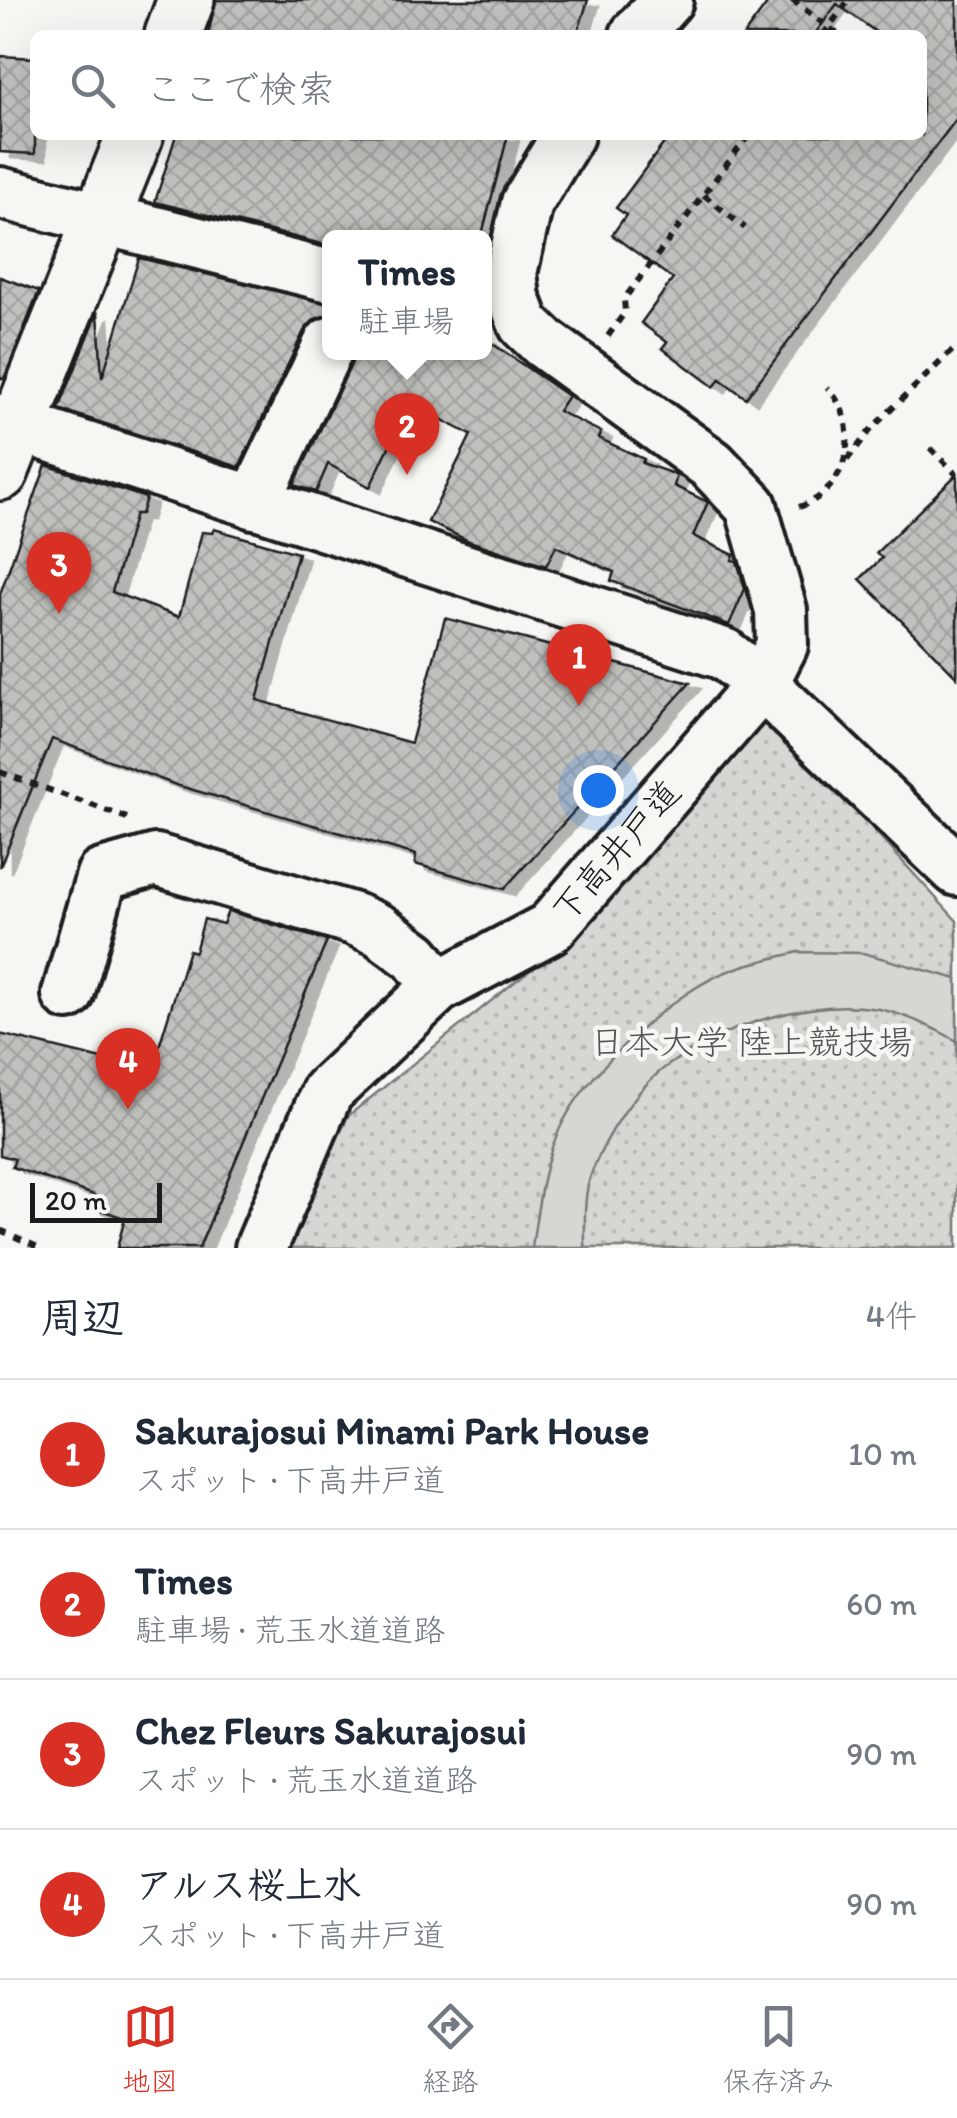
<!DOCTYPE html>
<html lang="ja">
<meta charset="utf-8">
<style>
:root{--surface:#fff;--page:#f2f2f3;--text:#1f2937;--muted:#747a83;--line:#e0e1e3;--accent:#d93025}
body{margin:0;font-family:Itim,"Klee One",sans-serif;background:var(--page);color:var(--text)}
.scale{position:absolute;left:30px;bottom:25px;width:132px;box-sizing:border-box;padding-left:10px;border:5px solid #1c1c1c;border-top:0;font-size:28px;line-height:35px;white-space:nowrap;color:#1c1c1c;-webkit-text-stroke:8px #f6f6f2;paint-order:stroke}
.you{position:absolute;left:598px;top:790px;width:35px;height:35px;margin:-25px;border:8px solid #fff;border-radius:50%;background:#1a73e8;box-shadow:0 0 0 15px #1a73e833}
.badge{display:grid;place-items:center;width:65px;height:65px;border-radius:50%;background:var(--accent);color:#fff;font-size:32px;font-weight:700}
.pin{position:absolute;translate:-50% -82px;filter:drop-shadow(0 2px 5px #0008)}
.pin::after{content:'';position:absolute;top:52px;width:35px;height:30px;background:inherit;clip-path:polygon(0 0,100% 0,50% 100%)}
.popup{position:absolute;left:322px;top:230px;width:170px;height:130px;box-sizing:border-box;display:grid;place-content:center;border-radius:15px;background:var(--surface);filter:drop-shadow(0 2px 8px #0005);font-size:32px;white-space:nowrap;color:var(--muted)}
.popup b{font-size:38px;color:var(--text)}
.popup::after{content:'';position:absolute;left:50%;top:100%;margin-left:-20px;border:20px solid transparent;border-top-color:var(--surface)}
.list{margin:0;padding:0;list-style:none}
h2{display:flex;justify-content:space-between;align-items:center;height:130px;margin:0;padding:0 40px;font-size:42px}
h2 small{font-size:32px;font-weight:400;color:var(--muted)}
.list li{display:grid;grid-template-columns:65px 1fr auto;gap:30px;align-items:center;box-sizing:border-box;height:150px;padding:0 40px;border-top:2px solid var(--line)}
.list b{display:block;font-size:38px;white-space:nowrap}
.list p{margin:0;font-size:32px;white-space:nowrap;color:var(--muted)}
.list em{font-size:32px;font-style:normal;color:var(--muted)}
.icon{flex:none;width:55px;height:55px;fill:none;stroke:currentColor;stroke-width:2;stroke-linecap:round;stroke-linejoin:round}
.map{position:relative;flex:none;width:957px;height:1248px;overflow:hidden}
.search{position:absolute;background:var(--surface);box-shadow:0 10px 40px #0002;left:30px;right:30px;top:30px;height:110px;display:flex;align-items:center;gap:25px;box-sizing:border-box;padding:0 35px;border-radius:15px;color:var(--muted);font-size:38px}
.sheet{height:730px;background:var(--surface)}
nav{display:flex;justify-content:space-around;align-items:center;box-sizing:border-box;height:140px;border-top:2px solid var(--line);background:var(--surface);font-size:28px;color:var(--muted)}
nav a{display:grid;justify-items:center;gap:5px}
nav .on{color:var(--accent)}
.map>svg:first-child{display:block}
.park{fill:url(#park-dots);stroke:#797977;stroke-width:2.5}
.pitch{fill:#d6d6d2;stroke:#797977;stroke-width:2.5}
.building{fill:url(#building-cross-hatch);stroke:#1c1c1c;stroke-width:2.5;filter:url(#shadow)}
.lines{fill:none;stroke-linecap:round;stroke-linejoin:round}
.minor-casing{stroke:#1c1c1c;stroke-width:58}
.major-casing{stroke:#1c1c1c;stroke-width:62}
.path{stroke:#1c1c1c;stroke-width:6;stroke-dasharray:8 8;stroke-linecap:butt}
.minor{stroke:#f6f6f2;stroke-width:50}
.major{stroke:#f6f6f2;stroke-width:55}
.labels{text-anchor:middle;stroke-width:9;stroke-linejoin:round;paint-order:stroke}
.street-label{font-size:35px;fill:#1c1c1c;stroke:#f6f6f2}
.park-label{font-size:35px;fill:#545453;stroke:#f6f6f2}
</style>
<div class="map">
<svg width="957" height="1248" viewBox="0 0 957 1248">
<defs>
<pattern id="park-dots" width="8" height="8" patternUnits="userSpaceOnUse" patternTransform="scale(2.5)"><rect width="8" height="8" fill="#d6d6d2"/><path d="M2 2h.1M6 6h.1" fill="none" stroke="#b7b7b4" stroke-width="1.8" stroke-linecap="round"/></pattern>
<pattern id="building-cross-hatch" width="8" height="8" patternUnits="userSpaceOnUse" patternTransform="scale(2.5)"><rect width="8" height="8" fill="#c0c0bd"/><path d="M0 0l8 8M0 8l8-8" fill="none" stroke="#a4a4a2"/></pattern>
<filter id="shadow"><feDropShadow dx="11" dy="6" stdDeviation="0" flood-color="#0004"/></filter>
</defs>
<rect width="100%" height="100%" fill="#f6f6f2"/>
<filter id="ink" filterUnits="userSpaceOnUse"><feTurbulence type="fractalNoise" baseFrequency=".01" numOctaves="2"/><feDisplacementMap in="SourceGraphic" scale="20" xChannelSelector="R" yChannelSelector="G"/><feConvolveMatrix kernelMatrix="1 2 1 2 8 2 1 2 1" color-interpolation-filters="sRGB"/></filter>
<g filter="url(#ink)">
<polygon class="park" points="766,712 957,921 957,1248 286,1248 348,1116 573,935"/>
<path class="pitch" d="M798,952L863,953L957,979V1041C934,1028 905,1014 879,1009C810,997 723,1026 667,1066C636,1088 606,1136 592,1172C583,1194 585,1224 585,1248H532C538,1207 543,1159 563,1122C590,1069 675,990 731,970C752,962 776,958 798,952Z"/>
<g class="building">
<polygon points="216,0 588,0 577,35 208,35"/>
<polygon points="770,0 957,0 957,118 746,398 720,379 714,387 662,348 667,342 641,323 673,279 612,235 626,215 616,208 670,135 922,135 922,35 880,35 837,4 814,35 744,35"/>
<polygon points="0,56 35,58 35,154 0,152"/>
<polygon points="176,135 508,135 481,238 330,238 330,246 155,202"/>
<polygon points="139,258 330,304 327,315 315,319 304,331 239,467 59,409 98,312 102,378"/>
<polygon points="0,277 39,291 4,379 0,378"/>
<polygon points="484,338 568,396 558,411 601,432 598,438 644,459 642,463 677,475 674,486 708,502 693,536 734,555 732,560 737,561 745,589 729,625 611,581 614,572 556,546 546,566 469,541 428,522 471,435 410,403 370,487 328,464 316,492 294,485 357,352 484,352"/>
<polygon points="46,465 146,498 141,514 135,514 112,592 179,617 202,532 212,533 214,529 298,553 257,700 411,743 445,618 690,683 504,889 415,864 416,855 176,785 52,739 0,867 0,594"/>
<polygon points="957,474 957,677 860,579 882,558 876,553"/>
<polygon points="228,911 327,941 199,1248 117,1248 125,1218 91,1207 94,1195 12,1167 15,1159 0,1155 0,1034 127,1065 132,1052 155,1059 189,950 195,952 204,919 223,924"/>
</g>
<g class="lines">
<defs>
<g id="minor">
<polyline points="636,35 667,0"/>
<polyline points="0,193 330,276"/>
<polyline points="0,420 724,654 762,684 957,870"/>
<polyline points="254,503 330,343"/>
<polyline points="68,994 102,875 156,860 354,919 379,930 416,957 438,987"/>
<polyline points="261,1248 327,1092 438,987 550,928 762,684 782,645 781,610 751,506 712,465 544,343 524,324 514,298 511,273 527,203 568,135"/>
</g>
<g id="major">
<polyline points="173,35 186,0"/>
<polyline points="0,472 135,135"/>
</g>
</defs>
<use href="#minor" class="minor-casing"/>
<use href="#major" class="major-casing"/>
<g class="path">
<polyline points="792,0 839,35"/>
<polyline points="823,35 849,0"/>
<polyline points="704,195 745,228"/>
<polyline points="608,336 625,312 624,299 749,135"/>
<polyline points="930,448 957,475"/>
<polyline points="847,460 873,427 957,346"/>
<path d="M799,507C850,490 863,425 827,387"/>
<polyline points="0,772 127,818"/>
<polyline points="0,1230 40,1248"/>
</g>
<use href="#minor" class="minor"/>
<use href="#major" class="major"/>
</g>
</g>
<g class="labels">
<g class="street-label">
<text transform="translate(616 851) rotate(-49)" y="12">下高井戸道</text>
</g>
<g class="park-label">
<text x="751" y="1054">日本大学 陸上競技場</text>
</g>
</g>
</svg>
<div class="scale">20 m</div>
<div class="you"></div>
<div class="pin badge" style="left:579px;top:706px">1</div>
<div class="pin badge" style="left:407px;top:475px">2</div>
<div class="popup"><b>Times</b>駐車場</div>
<div class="pin badge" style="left:59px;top:614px">3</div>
<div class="pin badge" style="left:128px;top:1110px">4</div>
<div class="search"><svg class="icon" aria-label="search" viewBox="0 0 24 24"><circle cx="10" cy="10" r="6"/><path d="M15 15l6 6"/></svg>ここで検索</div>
</div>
<section class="sheet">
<h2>周辺<small>4件</small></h2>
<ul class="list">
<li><span class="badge">1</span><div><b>Sakurajosui Minami Park House</b><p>スポット · 下高井戸道</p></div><em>10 m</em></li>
<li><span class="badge">2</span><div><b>Times</b><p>駐車場 · 荒玉水道道路</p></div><em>60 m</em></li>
<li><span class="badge">3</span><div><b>Chez Fleurs Sakurajosui</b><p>スポット · 荒玉水道道路</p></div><em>90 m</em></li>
<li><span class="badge">4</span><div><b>アルス桜上水</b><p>スポット · 下高井戸道</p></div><em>90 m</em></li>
</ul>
</section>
<nav>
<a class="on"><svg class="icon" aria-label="map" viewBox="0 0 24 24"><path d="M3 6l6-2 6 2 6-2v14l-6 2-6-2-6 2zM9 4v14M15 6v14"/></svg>地図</a>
<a><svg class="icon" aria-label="directions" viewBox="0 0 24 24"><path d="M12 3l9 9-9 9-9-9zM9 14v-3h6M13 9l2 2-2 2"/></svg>経路</a>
<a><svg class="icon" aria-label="saved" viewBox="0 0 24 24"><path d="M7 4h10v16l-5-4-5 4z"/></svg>保存済み</a>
</nav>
